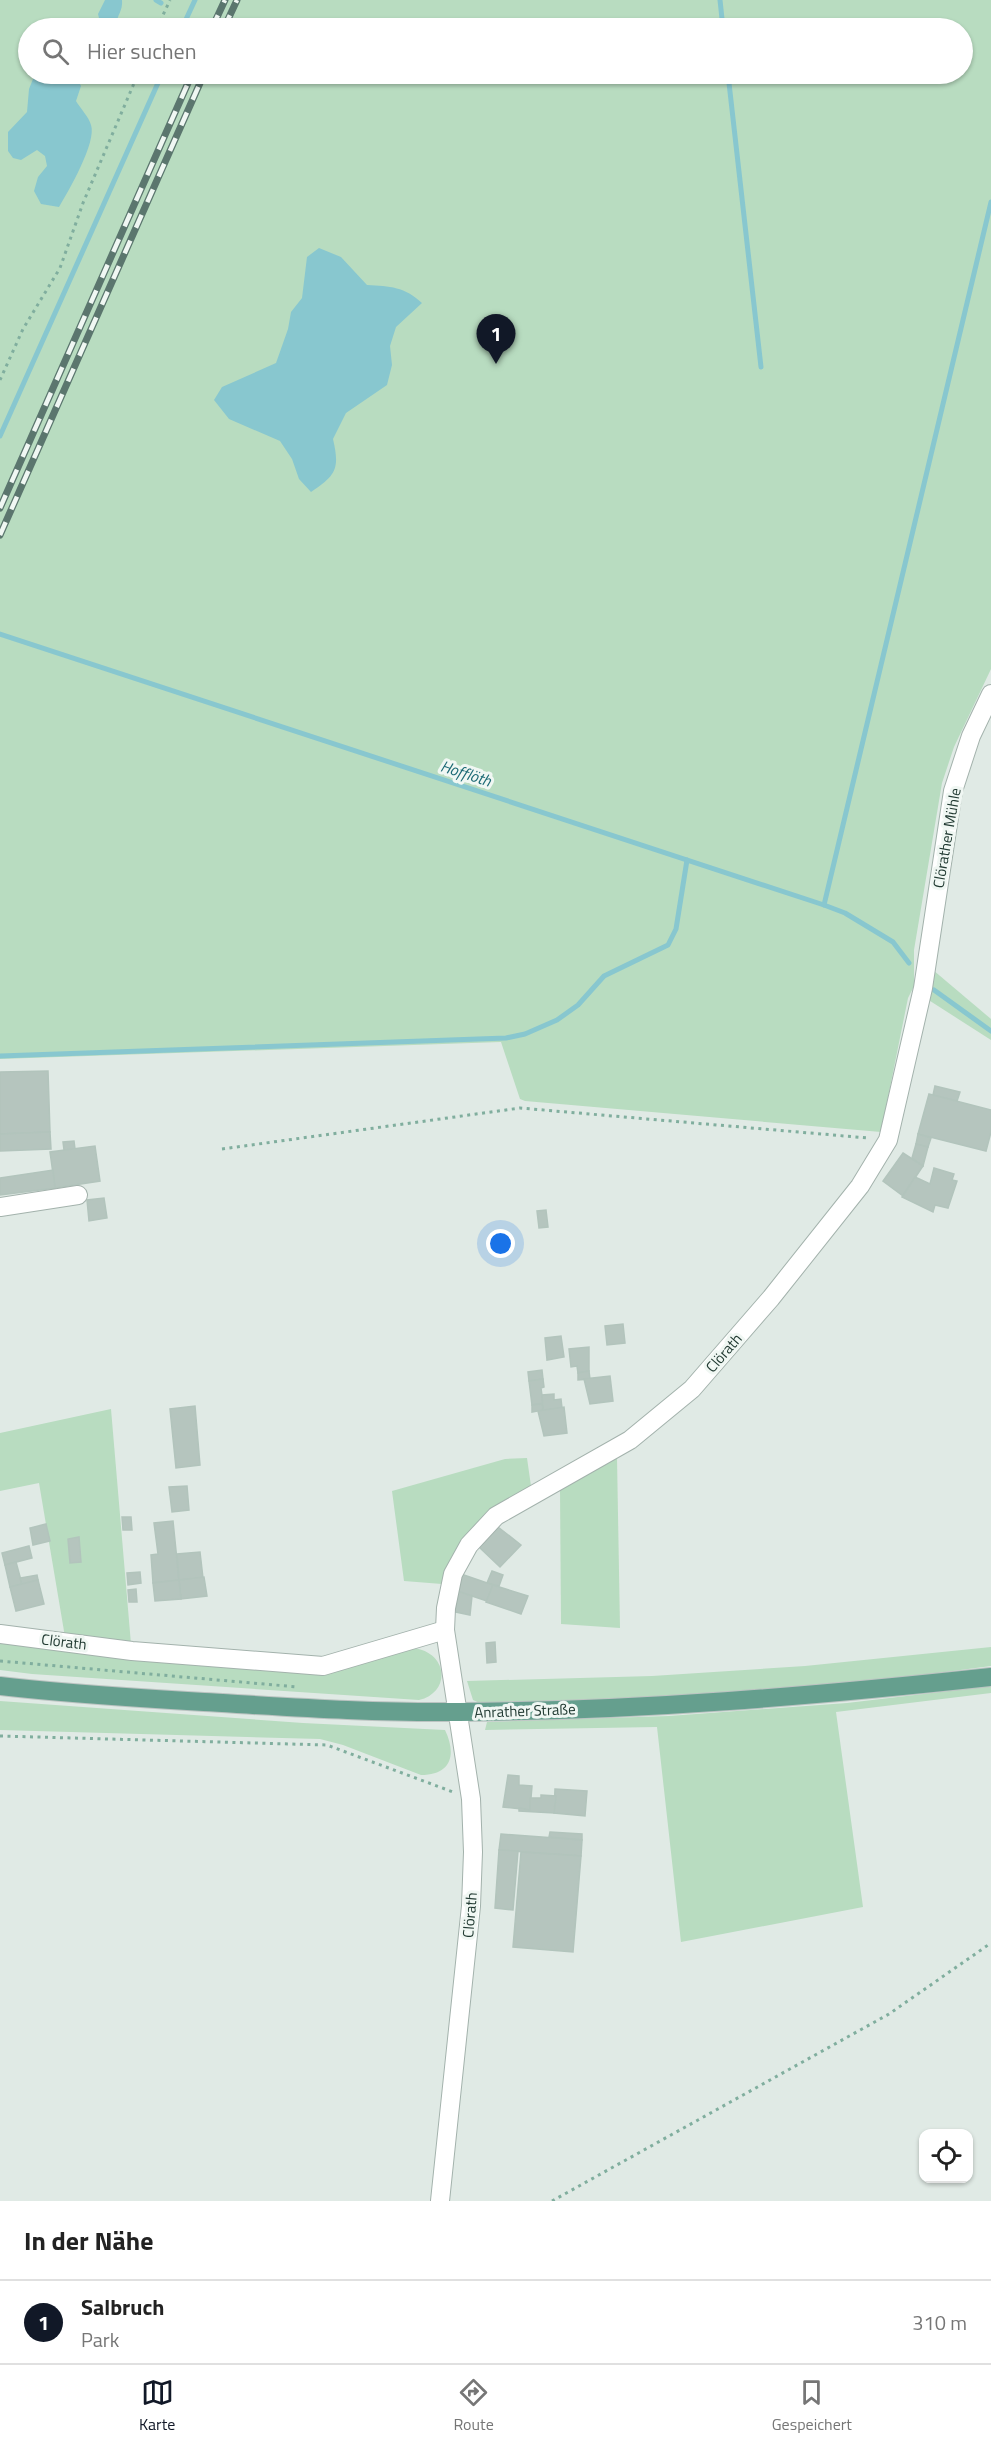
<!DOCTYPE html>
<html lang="de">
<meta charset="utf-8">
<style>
:root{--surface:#fff;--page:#f2f2f2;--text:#222;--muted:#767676;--line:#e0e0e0;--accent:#111827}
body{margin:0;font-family:"Titillium Web",sans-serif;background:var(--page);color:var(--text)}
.controls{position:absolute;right:18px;bottom:18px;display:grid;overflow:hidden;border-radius:12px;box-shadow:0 2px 4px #0004}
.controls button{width:54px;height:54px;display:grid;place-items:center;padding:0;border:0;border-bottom:2px solid var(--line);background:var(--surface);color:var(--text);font:30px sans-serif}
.you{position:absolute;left:501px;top:1244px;width:21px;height:21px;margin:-15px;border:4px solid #fff;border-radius:50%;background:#1a73e8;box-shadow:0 0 0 9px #1a73e833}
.badge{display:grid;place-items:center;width:39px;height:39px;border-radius:50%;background:var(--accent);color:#fff;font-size:20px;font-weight:700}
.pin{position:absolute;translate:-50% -50px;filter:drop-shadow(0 2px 3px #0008)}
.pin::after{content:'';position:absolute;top:32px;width:21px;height:18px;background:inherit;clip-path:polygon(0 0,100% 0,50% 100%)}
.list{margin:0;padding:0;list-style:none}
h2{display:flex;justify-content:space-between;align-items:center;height:78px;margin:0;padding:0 24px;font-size:26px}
h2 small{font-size:20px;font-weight:400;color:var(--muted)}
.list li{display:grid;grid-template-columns:39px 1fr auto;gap:18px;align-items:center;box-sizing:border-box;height:84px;padding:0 24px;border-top:2px solid var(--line)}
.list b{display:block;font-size:22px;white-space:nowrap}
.list p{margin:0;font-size:20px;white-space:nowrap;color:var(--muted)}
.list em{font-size:20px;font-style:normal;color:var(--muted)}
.icon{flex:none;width:33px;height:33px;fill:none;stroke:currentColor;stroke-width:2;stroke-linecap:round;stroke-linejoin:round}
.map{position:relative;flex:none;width:991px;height:2201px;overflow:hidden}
.search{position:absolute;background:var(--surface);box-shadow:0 2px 4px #0004;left:18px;right:18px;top:18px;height:66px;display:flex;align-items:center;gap:15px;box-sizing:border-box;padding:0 21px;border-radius:33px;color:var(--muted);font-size:22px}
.sheet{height:162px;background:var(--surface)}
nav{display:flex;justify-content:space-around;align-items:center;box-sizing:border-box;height:84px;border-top:2px solid var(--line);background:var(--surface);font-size:16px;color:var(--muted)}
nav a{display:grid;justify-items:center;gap:3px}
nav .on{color:var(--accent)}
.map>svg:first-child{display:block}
.green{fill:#b8dcc0;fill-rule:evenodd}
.water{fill:#88c7cf}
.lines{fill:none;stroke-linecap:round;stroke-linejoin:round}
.stream{stroke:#88c7cf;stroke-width:5}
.building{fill:#b5c5be;stroke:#b2c4bc;stroke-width:1.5}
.minor-casing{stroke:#a3b2ac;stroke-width:20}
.major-casing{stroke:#bcc4c2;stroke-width:20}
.path{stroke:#80ae9e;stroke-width:3;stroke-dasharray:3 4.5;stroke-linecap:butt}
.minor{stroke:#fff;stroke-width:18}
.major{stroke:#659f8e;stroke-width:18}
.rail-casing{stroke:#5b766e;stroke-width:7}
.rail{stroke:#f0f7f3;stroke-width:4.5;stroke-dasharray:14;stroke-linecap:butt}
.labels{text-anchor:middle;stroke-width:6;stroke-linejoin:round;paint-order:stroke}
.street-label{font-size:15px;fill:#213a32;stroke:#f0f7f3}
.water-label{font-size:16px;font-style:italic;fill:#1c6a75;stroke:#f0f7f3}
</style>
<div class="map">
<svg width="991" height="2201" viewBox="0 0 991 2201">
<rect width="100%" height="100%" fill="#e0eae5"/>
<g class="green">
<path d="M0,0H991V669L954,747L942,783L914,950V986L908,998L881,1132L525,1101L520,1099L501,1042L0,1059ZM28,28H962V74H28Z"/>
<polygon points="933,970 991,1019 991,1040 927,999"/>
<polygon points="111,1409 131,1644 65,1637 39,1483 0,1491 0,1433"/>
<polygon points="617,1457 620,1628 561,1624 560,1490"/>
<polygon points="527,1458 531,1486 487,1512 460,1542 442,1584 404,1581 392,1491 505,1459"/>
<path d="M0,1638L243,1667L412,1648C448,1651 452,1692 419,1700L32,1674L0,1670Z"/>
<polygon points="991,1647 991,1666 876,1681 667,1697 482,1704 473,1700 467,1681 652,1676 805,1666"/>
<polygon points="991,1686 991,1693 836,1712 863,1907 681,1942 657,1727 485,1730 487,1722 669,1716 847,1703"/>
<path d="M0,1701L303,1723L445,1730C457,1755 451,1775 421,1775L343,1745L320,1739L0,1730Z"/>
</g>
<g class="water">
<path d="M105,0H122C123,11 117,15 116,25L107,28L100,22L98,14Z"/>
<path d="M35,74H75L81,86L76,101C80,108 89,117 91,125C97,142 68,192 59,207L41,204L34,191L38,177L47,166L45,156L37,150L21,160L13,158L8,151V132L27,112L29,89Z"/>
<path d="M319,248L341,257L367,285C390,286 405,287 422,303L396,327L390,346L392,365L387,385L346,413L333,439C340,469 336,475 311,492L299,479L292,459L280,441L229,419L214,400L222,387L276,363L288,329L291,312L302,298L307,257Z"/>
</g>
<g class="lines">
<g class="stream">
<polyline points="156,0 161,3"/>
<polyline points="720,0 723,28"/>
<polyline points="182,28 195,0"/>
<polyline points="728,74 761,367"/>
<polyline points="0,436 162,74"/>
<polyline points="0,634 824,905 845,913 893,942 909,963"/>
<polyline points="824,905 991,202"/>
<polyline points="934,990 991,1031"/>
<polyline points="0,1056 506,1038 525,1034 557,1020 578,1005 604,976 668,945 676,929 687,860"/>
</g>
</g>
<g class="building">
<polygon points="48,1071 50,1132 0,1134 0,1072"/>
<polygon points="935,1086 960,1092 957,1101 933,1095"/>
<polygon points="929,1094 991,1110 991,1132 986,1151 918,1134"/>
<polygon points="50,1132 51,1149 0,1151 0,1134"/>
<polygon points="918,1134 931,1138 928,1147 916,1144"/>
<polygon points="74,1141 75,1149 64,1150 63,1142"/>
<polygon points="916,1144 928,1147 923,1166 912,1158"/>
<polygon points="95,1146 100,1181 55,1188 50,1152"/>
<polygon points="903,1153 923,1166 903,1196 883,1181"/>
<polygon points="934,1168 954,1174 952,1180 957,1181 948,1208 935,1205 933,1212 902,1197 915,1177 930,1184"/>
<polygon points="53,1170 55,1188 0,1195 0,1178"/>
<polygon points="104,1198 107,1218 89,1221 87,1200"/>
<polygon points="546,1210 548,1227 539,1228 537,1211"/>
<polygon points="623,1324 625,1343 607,1345 605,1326"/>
<polygon points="561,1336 564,1357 547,1360 545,1338"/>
<polygon points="589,1347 589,1371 578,1373 577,1366 571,1367 569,1349"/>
<polygon points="542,1370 543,1379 529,1381 528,1372"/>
<polygon points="589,1371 590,1379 578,1380 578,1373"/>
<polygon points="610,1376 613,1401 590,1404 584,1379"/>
<polygon points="543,1379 544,1387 541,1388 543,1403 532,1405 529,1381"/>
<polygon points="554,1394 554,1400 561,1399 562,1408 543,1410 542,1395"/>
<polygon points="542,1404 543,1410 532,1412 532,1405"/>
<polygon points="195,1406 200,1465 176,1468 170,1409"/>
<polygon points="564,1407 567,1433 544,1436 538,1411"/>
<polygon points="187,1486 189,1510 172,1512 169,1487"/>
<polygon points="122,1517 131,1517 132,1530 123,1530"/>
<polygon points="173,1521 179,1580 153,1583 151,1555 158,1554 154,1523"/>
<polygon points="46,1524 50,1541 33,1545 30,1528"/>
<polygon points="498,1527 521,1545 500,1567 479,1547"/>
<polygon points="79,1537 81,1562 70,1563 68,1539"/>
<polygon points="29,1546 32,1558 5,1565 2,1553"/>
<polygon points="200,1552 203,1578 179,1580 177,1554"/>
<polygon points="16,1562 22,1584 10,1587 5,1565"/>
<polygon points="492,1571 503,1575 499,1586 487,1583"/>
<polygon points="140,1572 141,1583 128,1585 127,1573"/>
<polygon points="461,1574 493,1585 487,1601 457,1591"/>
<polygon points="37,1575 38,1580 22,1584 20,1578"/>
<polygon points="204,1577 207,1596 181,1599 179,1580"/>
<polygon points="38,1580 44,1604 16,1611 10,1587"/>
<polygon points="179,1580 181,1599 155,1601 153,1583"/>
<polygon points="493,1585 528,1596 521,1614 486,1602"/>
<polygon points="136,1589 137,1602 129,1602 128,1590"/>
<polygon points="457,1591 472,1596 470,1615 455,1612"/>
<polygon points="495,1642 496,1662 487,1663 486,1643"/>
<polygon points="508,1775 519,1776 519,1785 532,1786 530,1810 503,1807"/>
<polygon points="555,1789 587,1791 585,1816 554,1813"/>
<polygon points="541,1795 556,1796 554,1813 519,1811 519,1808 530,1810 530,1798 541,1798"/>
<polygon points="550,1832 582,1834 582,1840 549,1837"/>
<polygon points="501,1834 582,1840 581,1856 499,1850"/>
<polygon points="499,1850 518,1851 513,1910 495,1908"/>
<polygon points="521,1852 581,1856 573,1952 513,1947"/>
</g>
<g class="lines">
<defs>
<g id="minor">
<polyline points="0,1207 78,1195"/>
<polyline points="0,1634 132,1651 323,1666 445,1630"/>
<polyline points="440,2201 471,1906 473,1852 471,1799 445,1630 446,1608 453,1574 469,1545 496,1516 630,1440 692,1389 771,1298 860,1186 888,1140 923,988 953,791 971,736 991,694"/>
</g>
<path id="major" d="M0,1686C68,1694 136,1698 204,1702C289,1707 373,1713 458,1712C637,1711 814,1696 991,1677"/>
</defs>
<use href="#minor" class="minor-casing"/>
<use href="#major" class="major-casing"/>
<g class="path">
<polyline points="157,28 170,0"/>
<polyline points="0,380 23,329 60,268 83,203 138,74"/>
<polyline points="222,1149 520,1108 868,1138"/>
<polyline points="0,1661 298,1687"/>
<polyline points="0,1736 327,1745 453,1792"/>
<polyline points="552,2201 889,2014 991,1943"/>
</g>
<use href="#minor" class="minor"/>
<use href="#major" class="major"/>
<defs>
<g id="rail">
<polyline points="212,28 225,0"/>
<polyline points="224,28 237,0"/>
<polyline points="0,508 192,74"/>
<polyline points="0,535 204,74"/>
</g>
</defs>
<use href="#rail" class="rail-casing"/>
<use href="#rail" class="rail"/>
</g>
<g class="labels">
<g class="street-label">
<text transform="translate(947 838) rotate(-80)" y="5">Clörather Mühle</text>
<text transform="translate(724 1353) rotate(-49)" y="5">Clörath</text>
<text transform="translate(64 1642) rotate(7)" y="5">Clörath</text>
<text transform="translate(525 1711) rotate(-2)" y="5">Anrather Straße</text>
<text transform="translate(470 1915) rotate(-85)" y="5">Clörath</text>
</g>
<g class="water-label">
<text transform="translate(466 773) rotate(18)" y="6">Hofflöth</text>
</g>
</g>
</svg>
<div class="controls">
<button><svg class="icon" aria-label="locate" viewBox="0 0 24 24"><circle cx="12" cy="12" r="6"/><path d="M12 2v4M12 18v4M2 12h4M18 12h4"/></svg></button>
</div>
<div class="you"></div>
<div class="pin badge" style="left:496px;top:364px">1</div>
<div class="search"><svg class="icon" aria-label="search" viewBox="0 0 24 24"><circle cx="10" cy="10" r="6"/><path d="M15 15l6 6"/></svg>Hier suchen</div>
</div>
<section class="sheet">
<h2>In der Nähe<small></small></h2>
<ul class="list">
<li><span class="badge">1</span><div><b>Salbruch</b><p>Park</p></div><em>310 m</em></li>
</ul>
</section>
<nav>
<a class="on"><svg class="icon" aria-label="map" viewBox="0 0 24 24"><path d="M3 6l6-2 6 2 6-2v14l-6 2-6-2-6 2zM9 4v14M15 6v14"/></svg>Karte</a>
<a><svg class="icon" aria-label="directions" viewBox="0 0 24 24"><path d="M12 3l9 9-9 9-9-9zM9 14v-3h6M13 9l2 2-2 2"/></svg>Route</a>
<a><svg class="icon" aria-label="saved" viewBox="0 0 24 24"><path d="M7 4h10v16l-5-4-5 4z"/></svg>Gespeichert</a>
</nav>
